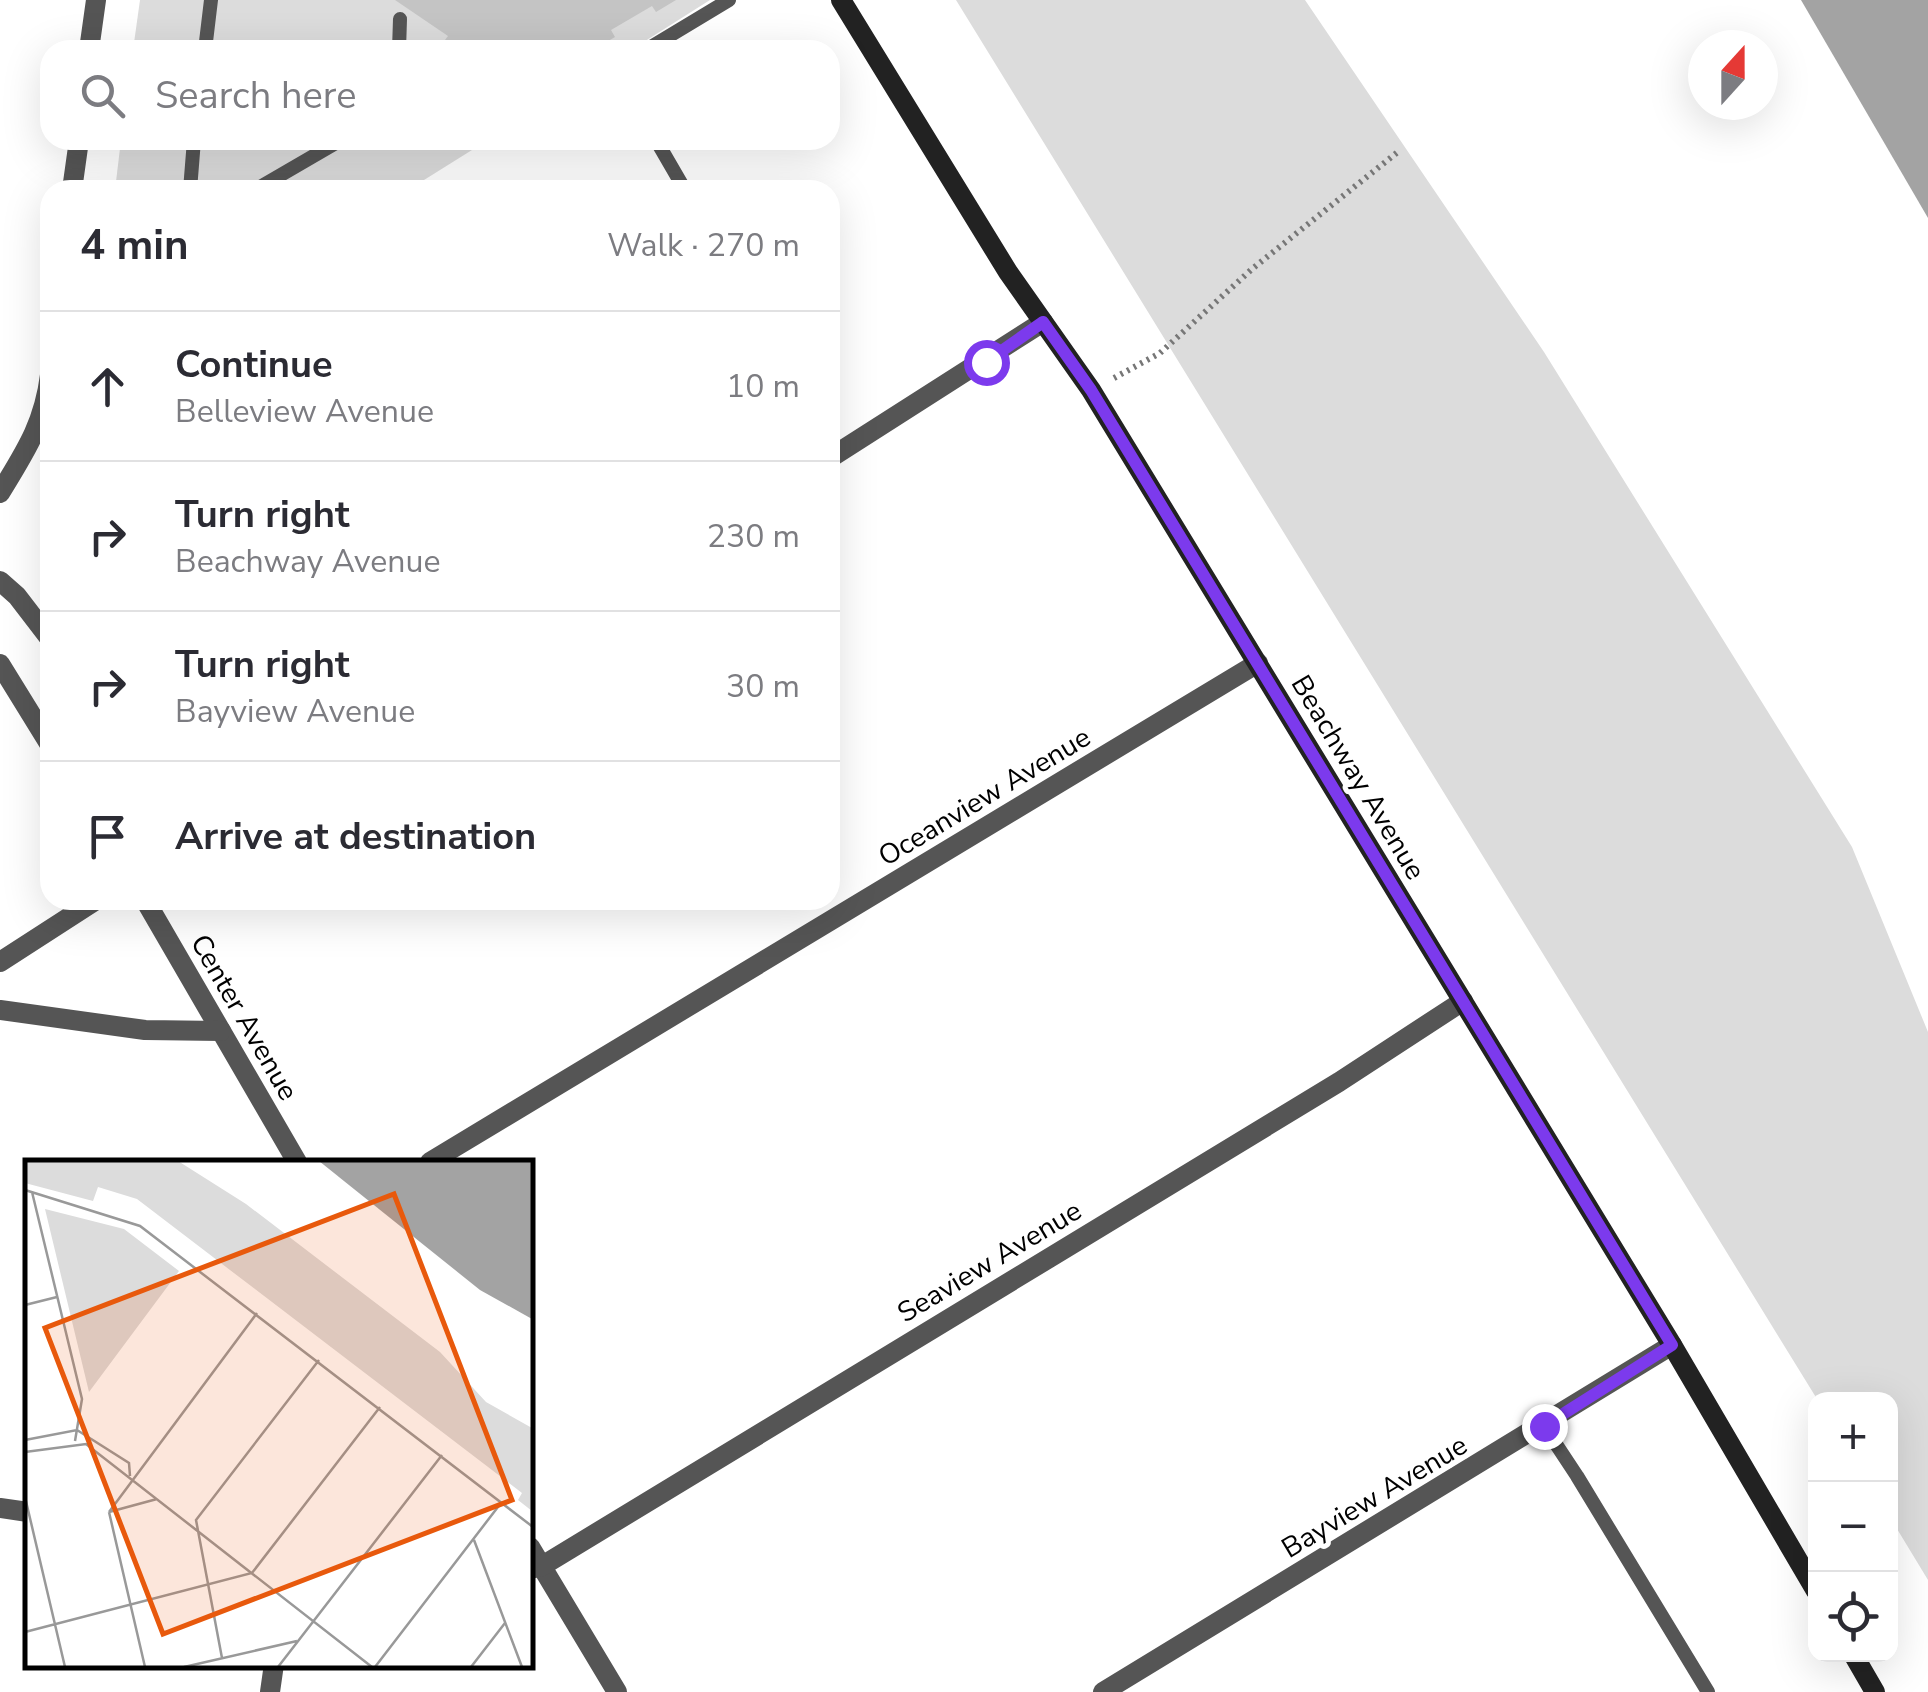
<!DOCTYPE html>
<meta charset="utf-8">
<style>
:root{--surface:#fff;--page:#f7f7f7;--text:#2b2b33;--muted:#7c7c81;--line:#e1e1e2}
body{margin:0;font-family:"Nunito Sans",sans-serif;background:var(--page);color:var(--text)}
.controls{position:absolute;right:30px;bottom:30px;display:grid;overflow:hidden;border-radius:20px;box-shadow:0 10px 40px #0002}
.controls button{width:90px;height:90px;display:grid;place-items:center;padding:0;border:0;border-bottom:2px solid var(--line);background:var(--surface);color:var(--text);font:50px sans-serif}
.compass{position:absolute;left:1688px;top:30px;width:90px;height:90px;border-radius:50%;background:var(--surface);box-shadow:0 10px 40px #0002;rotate:21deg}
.stop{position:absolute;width:30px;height:30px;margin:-22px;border:8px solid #7c3aed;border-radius:50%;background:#fff}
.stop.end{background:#7c3aed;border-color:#fff;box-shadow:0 2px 10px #0008}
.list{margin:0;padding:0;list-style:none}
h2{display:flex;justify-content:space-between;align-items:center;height:130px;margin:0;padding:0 40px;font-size:42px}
h2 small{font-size:32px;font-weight:400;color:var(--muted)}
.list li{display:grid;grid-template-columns:65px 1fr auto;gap:30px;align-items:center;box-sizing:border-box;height:150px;padding:0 40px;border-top:2px solid var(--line)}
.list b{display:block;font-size:38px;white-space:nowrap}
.list p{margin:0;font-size:32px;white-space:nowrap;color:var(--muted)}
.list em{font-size:32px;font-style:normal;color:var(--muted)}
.icon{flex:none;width:55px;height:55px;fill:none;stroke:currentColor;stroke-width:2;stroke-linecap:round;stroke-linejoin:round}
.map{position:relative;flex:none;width:1928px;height:1692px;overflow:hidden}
.search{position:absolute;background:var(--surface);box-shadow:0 10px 40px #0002;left:40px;top:40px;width:800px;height:110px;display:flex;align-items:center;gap:25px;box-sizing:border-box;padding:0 35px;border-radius:30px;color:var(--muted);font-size:38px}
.panel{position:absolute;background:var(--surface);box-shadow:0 10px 40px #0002;left:40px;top:180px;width:800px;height:730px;border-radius:30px}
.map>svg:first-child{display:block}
.green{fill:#dcdcdc}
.water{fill:#a3a3a3}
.building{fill:#c4c4c4}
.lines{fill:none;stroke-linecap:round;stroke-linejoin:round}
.path{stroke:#777;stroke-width:6;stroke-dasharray:2.5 5;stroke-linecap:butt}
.lane{stroke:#555;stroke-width:14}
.street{stroke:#555;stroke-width:20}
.secondary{stroke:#222;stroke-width:20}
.route{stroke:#7c3aed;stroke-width:12}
.labels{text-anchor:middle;stroke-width:10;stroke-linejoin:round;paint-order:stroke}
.street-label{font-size:28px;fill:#000;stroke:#fff}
.inset-road{fill:none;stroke:#999;stroke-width:2.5}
.view{fill:#e8590c;fill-opacity:0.15;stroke:#e8590c;stroke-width:5}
.inset-edge{fill:none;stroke:#000;stroke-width:5}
</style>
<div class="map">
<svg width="1928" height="1692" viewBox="0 0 1928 1692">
<rect width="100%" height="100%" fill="#fff"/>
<g class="green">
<polygon points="140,0 710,0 631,50 133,50"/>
<polygon points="956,0 1305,0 1544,352 1852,847 1928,1032 1928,1580 1891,1519 1890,1400 1817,1399"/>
<polygon points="121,140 488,140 408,190 115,190"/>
</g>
<polygon class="water" points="1801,0 1928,0 1928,218"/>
<polygon class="building" points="395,0 676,0 656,12 652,6 611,30 615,37 593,50 461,50 445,40 448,36"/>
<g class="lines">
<polyline class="path" points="1114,378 1160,353 1252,269 1399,151"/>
<g class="lane">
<polyline points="205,50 211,0"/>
<polyline points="399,50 400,19"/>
<polyline points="646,50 729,0"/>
<polyline points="656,140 685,190"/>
<polyline points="190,190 194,140"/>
<polyline points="255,190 341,140"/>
<polyline points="1544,1426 1577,1476 1708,1692"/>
</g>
<g class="street">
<polyline points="89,50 96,0"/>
<polyline points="72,190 79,140"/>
<polyline points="830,458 1043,322"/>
<path d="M0,493C25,452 44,424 50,375"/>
<polyline points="0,581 17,596 50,639"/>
<polyline points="0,664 50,745"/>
<polyline points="145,900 297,1162"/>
<polyline points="0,962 96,900"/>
<polyline points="0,1010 145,1030 221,1031"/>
<polyline points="430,1162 1258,663"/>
<polyline points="0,1508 28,1512"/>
<polyline points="530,1547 617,1692"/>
<polyline points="530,1569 542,1566 1339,1082 1463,1001"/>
<polyline points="270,1692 274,1664"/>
<polyline points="1103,1692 1672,1345"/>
</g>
<g class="secondary">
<polyline points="841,0 1008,272 1091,390 1672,1345 1816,1591"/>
<polyline points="1853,1654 1875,1692"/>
</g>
</g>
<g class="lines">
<polyline class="route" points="986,362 1043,322 1091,390 1672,1345 1544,1426"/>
</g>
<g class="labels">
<g class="street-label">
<text transform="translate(1359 777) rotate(59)" y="10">Beachway Avenue</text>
<text transform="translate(984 796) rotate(-31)" y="10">Oceanview Avenue</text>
<text transform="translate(245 1017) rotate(60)" y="10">Center Avenue</text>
<text transform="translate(989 1261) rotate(-31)" y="10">Seaview Avenue</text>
<text transform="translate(1374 1496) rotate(-31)" y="10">Bayview Avenue</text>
</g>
</g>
<g transform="translate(25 1160)">
<rect width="508" height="508" fill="#fff"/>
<path d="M0,1H153L221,44L415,192L461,242L507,268V351L493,340L497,333L112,39L73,27L68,41L0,23ZM20,49L99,69L154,111L64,232Z" fill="#dcdcdc"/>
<path d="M294,1H507V159L455,130Z" fill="#a3a3a3"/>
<path class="inset-road" d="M0,30L115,66L508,367M7,32L57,239L50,281M0,145L32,137M0,280L52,270L104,303L105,316M0,292L61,284L347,507M0,337L40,507M84,352L232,153M84,352L120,507M84,352L132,339M449,380L497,507M0,472L227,413L355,247M197,498L171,360L294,200M159,507L272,481M253,507L417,295M350,507L476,343M446,507L480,463"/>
<path class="view" d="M369,34L487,340L138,474L20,168Z"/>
<rect width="508" height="508" class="inset-edge"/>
</g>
</svg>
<div class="controls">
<button>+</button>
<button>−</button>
<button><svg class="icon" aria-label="locate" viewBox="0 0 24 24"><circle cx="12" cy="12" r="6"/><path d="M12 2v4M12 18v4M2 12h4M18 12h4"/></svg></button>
</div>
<svg class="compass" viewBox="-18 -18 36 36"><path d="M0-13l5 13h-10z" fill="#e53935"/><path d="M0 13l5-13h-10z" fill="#7c7c81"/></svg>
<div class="stop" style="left:986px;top:362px"></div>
<div class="stop end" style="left:1544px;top:1426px"></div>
<div class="search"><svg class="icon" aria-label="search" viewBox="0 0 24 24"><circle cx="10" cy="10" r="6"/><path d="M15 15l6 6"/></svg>Search here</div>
<section class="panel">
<h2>4 min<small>Walk · 270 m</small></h2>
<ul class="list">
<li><svg class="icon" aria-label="ahead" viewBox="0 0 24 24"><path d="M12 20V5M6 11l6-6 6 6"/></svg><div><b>Continue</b><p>Belleview Avenue</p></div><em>10 m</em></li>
<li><svg class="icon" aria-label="right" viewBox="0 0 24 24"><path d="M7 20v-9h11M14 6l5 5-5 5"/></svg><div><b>Turn right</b><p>Beachway Avenue</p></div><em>230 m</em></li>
<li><svg class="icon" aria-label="right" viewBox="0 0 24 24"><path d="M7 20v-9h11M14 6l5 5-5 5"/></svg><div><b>Turn right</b><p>Bayview Avenue</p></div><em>30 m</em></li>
<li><svg class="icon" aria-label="arrive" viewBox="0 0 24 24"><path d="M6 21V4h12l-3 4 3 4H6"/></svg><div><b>Arrive at destination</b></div></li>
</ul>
</section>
</div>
